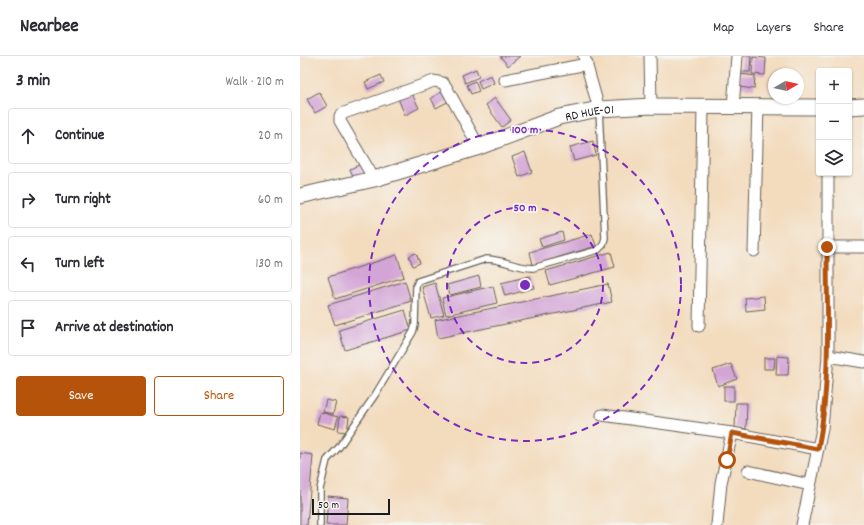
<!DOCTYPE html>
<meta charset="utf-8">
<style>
:root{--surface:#fff;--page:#f7f7f7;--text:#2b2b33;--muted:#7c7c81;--line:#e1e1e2;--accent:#b45309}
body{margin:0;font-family:Dekko,sans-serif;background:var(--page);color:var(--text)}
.controls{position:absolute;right:12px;top:12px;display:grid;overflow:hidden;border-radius:4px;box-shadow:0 1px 3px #0004}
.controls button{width:36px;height:36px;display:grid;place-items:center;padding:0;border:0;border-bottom:1px solid var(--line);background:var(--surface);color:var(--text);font:20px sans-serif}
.compass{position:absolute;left:468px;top:12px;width:36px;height:36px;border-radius:50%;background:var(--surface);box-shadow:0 1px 3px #0004;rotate:81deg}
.scale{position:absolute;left:12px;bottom:10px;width:78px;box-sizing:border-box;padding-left:4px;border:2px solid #1c1c1c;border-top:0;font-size:11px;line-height:14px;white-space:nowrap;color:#1c1c1c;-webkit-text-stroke:3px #f6f6f2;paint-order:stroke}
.stop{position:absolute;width:12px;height:12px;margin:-9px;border:3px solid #b45309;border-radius:50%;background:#fff}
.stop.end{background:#b45309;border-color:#fff;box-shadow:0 1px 4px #0008}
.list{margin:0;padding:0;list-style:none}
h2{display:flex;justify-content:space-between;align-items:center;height:52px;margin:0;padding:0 16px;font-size:17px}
h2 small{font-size:13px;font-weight:400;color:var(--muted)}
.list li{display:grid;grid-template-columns:26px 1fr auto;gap:12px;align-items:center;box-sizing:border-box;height:56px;margin:0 8px 8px;padding:0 8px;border:1px solid var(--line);border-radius:4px}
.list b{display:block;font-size:15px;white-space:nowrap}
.list em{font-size:13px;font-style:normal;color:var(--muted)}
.actions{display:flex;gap:8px;padding:12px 16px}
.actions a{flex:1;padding:9px 0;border:1px solid var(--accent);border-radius:4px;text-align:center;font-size:14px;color:var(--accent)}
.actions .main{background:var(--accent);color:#fff}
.icon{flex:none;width:22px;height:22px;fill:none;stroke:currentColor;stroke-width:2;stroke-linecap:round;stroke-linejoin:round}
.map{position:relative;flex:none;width:564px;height:469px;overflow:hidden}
header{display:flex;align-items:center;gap:24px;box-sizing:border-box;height:56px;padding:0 20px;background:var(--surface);border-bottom:1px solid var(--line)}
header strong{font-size:19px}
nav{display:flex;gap:22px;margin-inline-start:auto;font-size:14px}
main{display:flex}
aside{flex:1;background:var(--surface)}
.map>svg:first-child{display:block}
.building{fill:#d3a4d6}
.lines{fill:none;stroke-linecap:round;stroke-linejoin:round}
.lane-casing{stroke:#675f54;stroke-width:8}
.street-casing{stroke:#675f54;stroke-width:13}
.secondary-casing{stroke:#675f54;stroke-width:17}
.lane{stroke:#fff;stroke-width:5.5}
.street{stroke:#fff;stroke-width:11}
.secondary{stroke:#fff;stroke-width:15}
.route{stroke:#b45309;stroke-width:5}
.ring{fill:none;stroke:#7b2cbf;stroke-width:2;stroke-dasharray:7 5}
.labels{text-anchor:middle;stroke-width:3.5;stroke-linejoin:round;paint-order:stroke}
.street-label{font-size:13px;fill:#1c1c1c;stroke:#f6f6f2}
.centre{fill:#7b2cbf;stroke:#f6f6f2;stroke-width:2}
.ring-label{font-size:12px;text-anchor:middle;font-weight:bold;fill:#7b2cbf;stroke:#f6f6f2;stroke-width:3.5;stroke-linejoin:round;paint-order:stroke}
</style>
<header>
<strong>Nearbee</strong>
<nav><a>Map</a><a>Layers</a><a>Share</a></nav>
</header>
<main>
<aside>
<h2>3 min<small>Walk · 210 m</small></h2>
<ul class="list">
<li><svg class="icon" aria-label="ahead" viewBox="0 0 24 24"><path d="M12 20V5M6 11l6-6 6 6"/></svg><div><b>Continue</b></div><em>20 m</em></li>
<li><svg class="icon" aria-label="right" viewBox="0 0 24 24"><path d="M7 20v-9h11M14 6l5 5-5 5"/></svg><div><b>Turn right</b></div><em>60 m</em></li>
<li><svg class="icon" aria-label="left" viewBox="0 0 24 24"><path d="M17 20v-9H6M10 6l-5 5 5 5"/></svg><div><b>Turn left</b></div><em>130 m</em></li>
<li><svg class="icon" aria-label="arrive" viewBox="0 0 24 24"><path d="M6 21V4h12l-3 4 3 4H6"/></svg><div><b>Arrive at destination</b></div></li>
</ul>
<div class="actions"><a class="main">Save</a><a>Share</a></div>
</aside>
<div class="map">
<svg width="564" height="469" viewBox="0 0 564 469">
<rect width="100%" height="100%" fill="#f6f6f2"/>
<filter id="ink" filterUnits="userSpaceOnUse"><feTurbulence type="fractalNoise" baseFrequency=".025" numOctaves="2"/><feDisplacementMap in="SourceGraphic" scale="8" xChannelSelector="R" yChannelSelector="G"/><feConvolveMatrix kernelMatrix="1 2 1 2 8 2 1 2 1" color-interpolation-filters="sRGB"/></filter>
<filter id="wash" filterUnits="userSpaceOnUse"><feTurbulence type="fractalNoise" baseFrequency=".012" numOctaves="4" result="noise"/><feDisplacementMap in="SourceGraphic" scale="16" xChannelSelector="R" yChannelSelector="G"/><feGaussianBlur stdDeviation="0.9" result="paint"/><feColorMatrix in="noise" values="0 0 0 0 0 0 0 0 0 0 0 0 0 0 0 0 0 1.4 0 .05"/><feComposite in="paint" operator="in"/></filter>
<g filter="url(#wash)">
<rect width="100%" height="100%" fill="#f3dbbd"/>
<g id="blocks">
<g class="building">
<polygon points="200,0 220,0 208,10"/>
<polygon points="442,0 451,0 450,16 441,16"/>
<polygon points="453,1 466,2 465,19 452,18"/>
<polygon points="176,13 179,21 165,27 162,19"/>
<polygon points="441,18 455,20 454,33 439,31"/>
<polygon points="81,19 84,26 68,33 65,26"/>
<polygon points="191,19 194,27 181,33 178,25"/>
<polygon points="175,25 179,35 171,38 167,29"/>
<polygon points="110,34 119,52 105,59 97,40"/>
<polygon points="145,34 151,44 136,52 131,42"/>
<polygon points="19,36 27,50 15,57 7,43"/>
<polygon points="195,42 211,64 202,71 186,49"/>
<polygon points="293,85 296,99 274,105 270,91"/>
<polygon points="225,96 232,116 219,121 212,101"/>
<polygon points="63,107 68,119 55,125 50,113"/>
<polygon points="262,176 264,184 242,191 239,183"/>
<polygon points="292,178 296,190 233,209 230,196"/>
<polygon points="311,196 315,211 250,229 246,215"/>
<polygon points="116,197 120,207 113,210 109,200"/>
<polygon points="97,199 104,221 35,243 28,221"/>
<polygon points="179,220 181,231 150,239 147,229"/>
<polygon points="230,220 234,232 205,240 201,227"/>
<polygon points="105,225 111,245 35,269 28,249"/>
<polygon points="135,227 144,259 131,262 122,231"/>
<polygon points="308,228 312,246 138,282 135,264"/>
<polygon points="193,230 197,247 146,259 142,242"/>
<polygon points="464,240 465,253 446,255 445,242"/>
<polygon points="105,254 111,274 45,294 39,274"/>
<polygon points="477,300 489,301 488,319 476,319"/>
<polygon points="464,302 475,302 474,313 464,313"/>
<polygon points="431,308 437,323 418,330 413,314"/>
<rect x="424" y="330" width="10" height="15"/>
<polygon points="26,344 36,346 33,358 23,356"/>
<polygon points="436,347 447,347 446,373 435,372"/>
<polygon points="20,356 38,361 35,373 17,368"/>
<polygon points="40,360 49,361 47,376 38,375"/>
<polygon points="0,397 13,399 7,469 0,469"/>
<polygon points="28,440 48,442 46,469 26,469"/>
</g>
</g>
</g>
<g filter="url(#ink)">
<use href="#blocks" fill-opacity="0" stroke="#675f54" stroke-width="1"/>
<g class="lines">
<defs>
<path id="lane" d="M20,469V433L27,404L39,391L75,339L113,276L115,269L116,230L118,225L186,203C202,203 217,212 233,212L298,194L303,189L305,182L299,53"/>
<g id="street">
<polyline points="284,0 299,53"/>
<polyline points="350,0 351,50"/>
<polyline points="205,24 287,8"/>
<polyline points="433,51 437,0"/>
<polyline points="74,123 40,65 40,60 44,57 134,25 143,27 146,31 179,91"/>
<polyline points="527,191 564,191"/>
<polyline points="454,195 458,50"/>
<polyline points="399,270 403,51"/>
<polyline points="528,300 564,306"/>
<polyline points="302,359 432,377 518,393"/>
<polyline points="448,415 510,429"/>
<polyline points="417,469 421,427 432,377"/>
<polyline points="502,469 522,373 528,300 528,117"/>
</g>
<g id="secondary">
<polyline points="549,51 564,50"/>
<path id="s1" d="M0,140L74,123L179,91L259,61L299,53L351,50L519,51"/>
</g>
</defs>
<use href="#lane" class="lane-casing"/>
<use href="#street" class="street-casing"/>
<use href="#secondary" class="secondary-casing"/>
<use href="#lane" class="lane"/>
<use href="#street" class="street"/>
<use href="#secondary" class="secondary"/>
</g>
</g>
<g class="lines" filter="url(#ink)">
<path class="route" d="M427,404L432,377L518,393C531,326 527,259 527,191"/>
</g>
<g class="ring">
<circle cx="225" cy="229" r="78"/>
<circle cx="225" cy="229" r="156"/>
</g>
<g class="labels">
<g class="street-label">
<text dy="5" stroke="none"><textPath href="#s1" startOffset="302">RD HUE-01</textPath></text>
</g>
</g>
<circle cx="225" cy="229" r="6" class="centre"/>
<g class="ring-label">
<text x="225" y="77">100 m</text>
<text x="225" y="155">50 m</text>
</g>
</svg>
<div class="controls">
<button>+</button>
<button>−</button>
<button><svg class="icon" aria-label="layers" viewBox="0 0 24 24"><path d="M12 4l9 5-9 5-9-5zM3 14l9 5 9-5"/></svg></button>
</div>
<svg class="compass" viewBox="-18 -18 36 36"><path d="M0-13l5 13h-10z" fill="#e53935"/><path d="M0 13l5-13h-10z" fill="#7c7c81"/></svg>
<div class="scale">50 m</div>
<div class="stop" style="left:427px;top:404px"></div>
<div class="stop end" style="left:527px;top:191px"></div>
</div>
</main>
